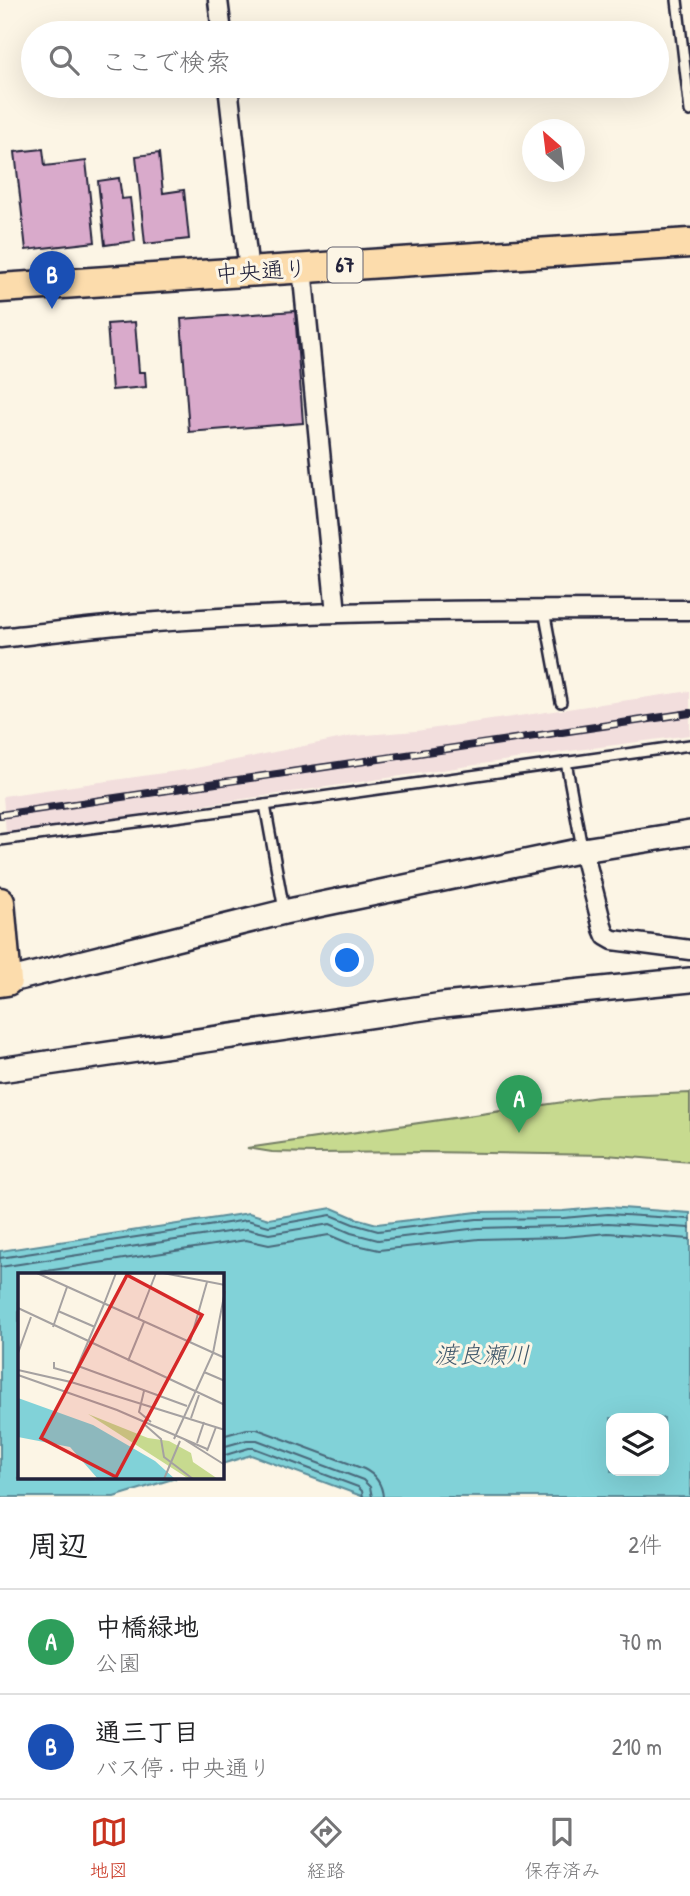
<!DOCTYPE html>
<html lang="ja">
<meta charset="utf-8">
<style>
:root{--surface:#fff;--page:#f2f2f2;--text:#202124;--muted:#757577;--line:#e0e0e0;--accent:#c8321e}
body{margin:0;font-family:"Patrick Hand","Klee One",sans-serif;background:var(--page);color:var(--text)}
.controls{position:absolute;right:21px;bottom:21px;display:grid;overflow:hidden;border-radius:14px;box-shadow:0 7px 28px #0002}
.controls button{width:63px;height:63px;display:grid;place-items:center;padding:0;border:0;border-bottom:2px solid var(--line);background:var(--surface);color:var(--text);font:35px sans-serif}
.compass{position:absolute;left:522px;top:119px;width:63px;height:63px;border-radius:50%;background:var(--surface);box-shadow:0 7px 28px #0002;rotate:332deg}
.you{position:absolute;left:348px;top:961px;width:24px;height:24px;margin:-18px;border:5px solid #fff;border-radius:50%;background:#1a73e8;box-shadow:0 0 0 10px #1a73e833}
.badge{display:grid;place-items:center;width:46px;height:46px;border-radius:50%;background:var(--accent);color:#fff;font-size:23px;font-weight:700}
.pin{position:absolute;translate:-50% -58px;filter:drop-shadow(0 2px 4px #0008)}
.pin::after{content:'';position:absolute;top:37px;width:24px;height:21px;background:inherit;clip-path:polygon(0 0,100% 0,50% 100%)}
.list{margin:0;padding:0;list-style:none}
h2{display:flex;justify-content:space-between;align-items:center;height:91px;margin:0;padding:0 28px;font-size:30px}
h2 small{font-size:23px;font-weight:400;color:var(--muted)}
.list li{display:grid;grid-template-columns:46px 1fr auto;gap:21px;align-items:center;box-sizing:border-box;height:105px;padding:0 28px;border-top:2px solid var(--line)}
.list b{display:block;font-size:26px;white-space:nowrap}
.list p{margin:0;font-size:23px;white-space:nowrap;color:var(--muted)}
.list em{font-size:23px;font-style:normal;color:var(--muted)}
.icon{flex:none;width:38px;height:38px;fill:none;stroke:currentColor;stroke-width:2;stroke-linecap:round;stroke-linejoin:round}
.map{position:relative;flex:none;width:690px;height:1497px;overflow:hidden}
.search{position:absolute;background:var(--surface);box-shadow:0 7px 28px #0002;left:21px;right:21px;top:21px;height:77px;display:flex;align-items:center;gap:18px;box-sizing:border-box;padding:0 24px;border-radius:38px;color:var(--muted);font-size:26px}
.sheet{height:301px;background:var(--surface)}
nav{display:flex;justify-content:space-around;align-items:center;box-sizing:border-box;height:98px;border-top:2px solid var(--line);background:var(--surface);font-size:19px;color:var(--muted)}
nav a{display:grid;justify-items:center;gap:4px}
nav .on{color:var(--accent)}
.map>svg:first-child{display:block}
.built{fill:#f2dedd}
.green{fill:#c7da8f;stroke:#747e65;stroke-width:2}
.water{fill:#81d2d8;stroke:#5b8c99;stroke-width:2;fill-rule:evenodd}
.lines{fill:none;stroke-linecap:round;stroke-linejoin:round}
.shore{stroke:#48687a;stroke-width:2}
.building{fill:#d9aacb;stroke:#22223b;stroke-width:2}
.service-casing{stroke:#22223b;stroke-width:14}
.minor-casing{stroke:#22223b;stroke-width:23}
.tertiary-casing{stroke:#22223b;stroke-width:28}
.primary-casing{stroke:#22223b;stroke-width:33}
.service{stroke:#fcf5e5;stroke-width:9}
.minor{stroke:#fcf5e5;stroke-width:18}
.tertiary{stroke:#fcf5e5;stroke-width:23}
.primary{stroke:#fcdcac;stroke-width:28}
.rail-casing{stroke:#22223b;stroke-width:8}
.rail{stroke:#fcf5e5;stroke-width:5;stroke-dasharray:16;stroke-linecap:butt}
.labels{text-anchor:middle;stroke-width:6;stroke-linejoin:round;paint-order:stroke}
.shield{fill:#fcf5e5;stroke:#63616e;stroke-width:2}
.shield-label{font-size:21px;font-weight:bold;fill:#22223b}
.street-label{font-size:23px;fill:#22223b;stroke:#fcf5e5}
.water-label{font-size:24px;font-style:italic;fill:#3e576a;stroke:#fcf5e5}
.inset-road{fill:none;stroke:#a5a1a1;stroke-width:2}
.view{fill:#d62828;fill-opacity:0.15;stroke:#d62828;stroke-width:3.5}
.inset-edge{fill:none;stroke:#22223b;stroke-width:3.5}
</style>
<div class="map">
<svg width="690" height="1497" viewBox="0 0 690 1497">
<rect width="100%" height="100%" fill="#fcf5e5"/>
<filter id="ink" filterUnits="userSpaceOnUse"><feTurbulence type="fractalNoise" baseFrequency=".0143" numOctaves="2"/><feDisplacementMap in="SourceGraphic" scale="14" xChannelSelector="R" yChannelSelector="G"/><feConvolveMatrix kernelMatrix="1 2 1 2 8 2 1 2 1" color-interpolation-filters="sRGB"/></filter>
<g filter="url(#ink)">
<polygon class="built" points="690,691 690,735 570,751 6,834 3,796 191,769 353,736 416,731"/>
<polygon class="green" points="690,1093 690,1162 606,1155 427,1152 315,1153 272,1152 247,1148 598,1097"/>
<path class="water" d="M608,1207L690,1213V1497H364L251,1455L222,1464V1275H19V1478H176L114,1497H0V1251L249,1213L269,1219L332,1208L355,1218L377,1224L477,1212L563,1211ZM611,1418H664V1471H611Z"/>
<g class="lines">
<g class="shore">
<polyline points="0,1258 247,1220 269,1226 331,1215 353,1224 378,1231 477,1219 563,1218 608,1214 690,1219"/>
<polyline points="0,1267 247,1229 269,1234 330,1224 351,1233 378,1240 478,1228 564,1226 608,1223 690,1228"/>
<polyline points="21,1275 246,1240 269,1245 329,1235 348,1243 379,1250 479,1239 564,1237 608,1233 690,1239"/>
<path d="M222,1436L247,1429H257L364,1469C376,1475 382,1484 383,1497"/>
<polyline points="222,1447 247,1440 257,1440 363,1480 370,1487 372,1497"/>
<polyline points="222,1456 249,1448 254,1448 358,1487 362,1491 363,1497"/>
</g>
</g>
<g class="building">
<polygon points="43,149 45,166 86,161 95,242 26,250 15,152"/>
<polygon points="159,153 163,193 184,190 189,239 145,244 136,156"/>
<polygon points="119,178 122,199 130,198 135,241 105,245 98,181"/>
<polygon points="295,311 303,423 189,432 181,319"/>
<polygon points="135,322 139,372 145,372 146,387 112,390 107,324"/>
</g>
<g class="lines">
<defs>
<g id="service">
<polyline points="677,0 690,111"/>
<polyline points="544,610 561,702"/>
<polyline points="566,762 582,848"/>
<polyline points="265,805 284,910"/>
<polyline points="0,840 265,805 690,745"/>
</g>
<g id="minor">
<polyline points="218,0 222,33"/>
<polyline points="228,86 249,272"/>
<polyline points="302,268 336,613"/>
<path d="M0,638C47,633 95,626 143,623C325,609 508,610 690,610"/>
<polyline points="583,850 603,929 606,936 613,940 690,950"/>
</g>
<g id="tertiary">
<polyline points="7,981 284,912 583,850 690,833"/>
<polyline points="0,1070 443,1005 690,980"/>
</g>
<g id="primary">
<polyline points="0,288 690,243"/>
<polyline points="0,902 7,981 0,982"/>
</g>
</defs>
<use href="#service" class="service-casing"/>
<use href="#minor" class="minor-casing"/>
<use href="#tertiary" class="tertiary-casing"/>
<use href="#primary" class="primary-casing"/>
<use href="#service" class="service"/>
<use href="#minor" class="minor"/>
<use href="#tertiary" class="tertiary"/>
<use href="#primary" class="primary"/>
<defs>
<polyline id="rail" points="0,815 690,713"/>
</defs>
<use href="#rail" class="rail-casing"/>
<use href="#rail" class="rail"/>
</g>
</g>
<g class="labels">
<rect class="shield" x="327.5" y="247.5" width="35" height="35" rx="5"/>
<g class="shield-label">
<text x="345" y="272">67</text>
</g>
<g class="street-label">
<text transform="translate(261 271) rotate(-4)" y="8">中央通り</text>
</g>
<g class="water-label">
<text x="482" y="1363">渡良瀬川</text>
</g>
</g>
<g transform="translate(18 1273)">
<rect width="206" height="206" fill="#fcf5e5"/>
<path d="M70,141L130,165L151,168L173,180L175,189L200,206H171Z" fill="#c7da8f"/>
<path d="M0,125L75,152L137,188L157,206H80L52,174L0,164Z" fill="#81d2d8"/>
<path class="inset-road" d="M19,0L207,85M145,0L207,12M86,31L98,0M0,35L207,132M40,38L77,54M120,46L138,0M35,54L49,14M172,69L189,9M0,80L13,44M110,88L126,49M36,89V95L57,101M60,93L169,133M0,97L53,109L86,31M186,99L207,108M0,102L99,137L189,176M53,109L207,157M126,118L121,139L133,149M173,145L181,122M126,151L143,166L146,184L175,206M164,165L207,192M156,166L195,80L207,18M179,170L186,149M189,178L198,154M146,206L162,168"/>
<path class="view" d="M109,2L184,42L98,204L23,165Z"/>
<rect width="206" height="206" class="inset-edge"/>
</g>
</svg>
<div class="controls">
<button><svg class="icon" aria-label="layers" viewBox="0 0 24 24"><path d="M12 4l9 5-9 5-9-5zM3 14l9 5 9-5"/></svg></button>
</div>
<svg class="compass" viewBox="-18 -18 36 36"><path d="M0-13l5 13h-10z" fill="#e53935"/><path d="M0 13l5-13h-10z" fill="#757577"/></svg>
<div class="you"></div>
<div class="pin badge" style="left:519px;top:1133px;background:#2e9e5b">A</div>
<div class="pin badge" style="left:52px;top:309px;background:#1a4fb4">B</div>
<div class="search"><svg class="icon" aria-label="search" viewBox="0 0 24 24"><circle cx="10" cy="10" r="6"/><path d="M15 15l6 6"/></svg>ここで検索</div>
</div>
<section class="sheet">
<h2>周辺<small>2件</small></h2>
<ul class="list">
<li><span class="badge" style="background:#2e9e5b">A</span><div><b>中橋緑地</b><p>公園</p></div><em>70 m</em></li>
<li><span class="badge" style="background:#1a4fb4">B</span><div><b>通三丁目</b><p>バス停 · 中央通り</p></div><em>210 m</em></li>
</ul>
</section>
<nav>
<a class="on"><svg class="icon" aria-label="map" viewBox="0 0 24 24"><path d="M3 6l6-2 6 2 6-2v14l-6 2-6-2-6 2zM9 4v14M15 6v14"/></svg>地図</a>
<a><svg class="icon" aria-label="directions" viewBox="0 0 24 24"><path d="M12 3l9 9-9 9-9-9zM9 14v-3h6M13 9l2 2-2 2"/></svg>経路</a>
<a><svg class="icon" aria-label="saved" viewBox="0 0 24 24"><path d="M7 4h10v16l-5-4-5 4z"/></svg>保存済み</a>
</nav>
